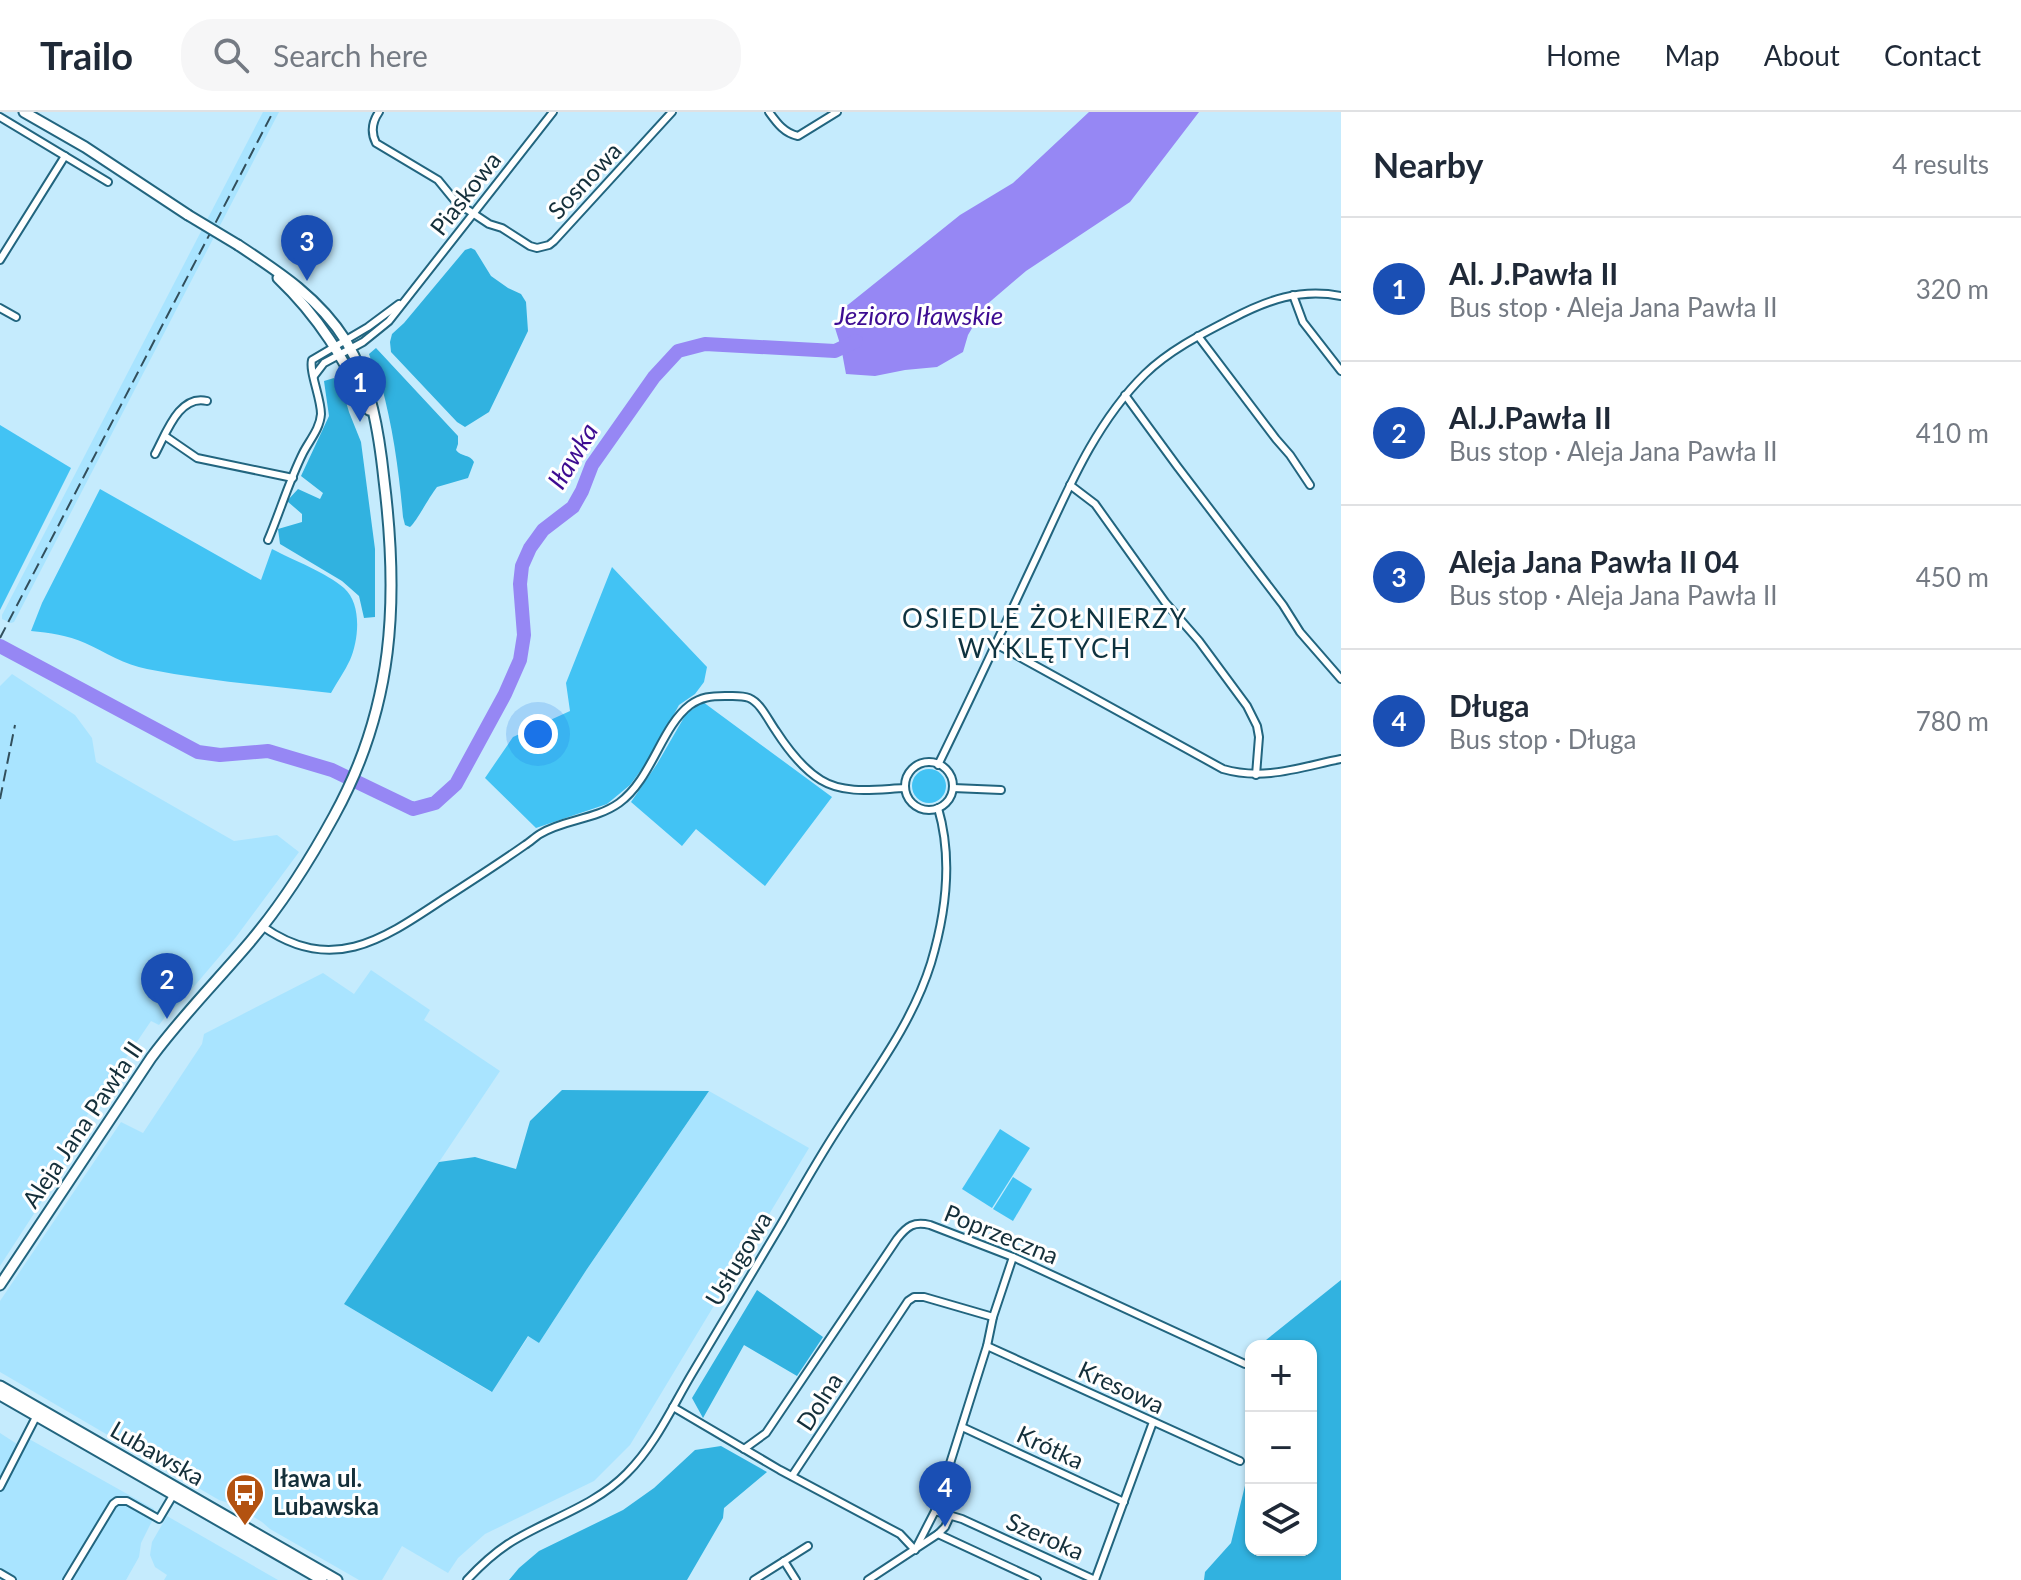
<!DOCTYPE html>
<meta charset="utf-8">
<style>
:root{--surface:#fff;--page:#f6f6f7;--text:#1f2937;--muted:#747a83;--line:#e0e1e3;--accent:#b35210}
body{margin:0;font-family:Lato,sans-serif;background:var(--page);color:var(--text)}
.controls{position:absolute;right:24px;bottom:24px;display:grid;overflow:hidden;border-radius:16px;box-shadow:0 2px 6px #0004}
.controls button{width:72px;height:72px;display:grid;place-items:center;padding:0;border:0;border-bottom:2px solid var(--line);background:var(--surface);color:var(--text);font:40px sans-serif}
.you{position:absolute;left:538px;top:622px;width:28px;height:28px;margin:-20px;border:6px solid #fff;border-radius:50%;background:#1a73e8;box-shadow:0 0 0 12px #1a73e833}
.badge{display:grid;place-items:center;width:52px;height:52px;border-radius:50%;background:var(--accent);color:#fff;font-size:26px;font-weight:700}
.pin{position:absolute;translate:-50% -66px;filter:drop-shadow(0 2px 4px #0008)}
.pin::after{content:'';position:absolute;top:42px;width:28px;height:24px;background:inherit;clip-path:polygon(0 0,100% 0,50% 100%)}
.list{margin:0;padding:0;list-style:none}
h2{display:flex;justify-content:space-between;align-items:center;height:104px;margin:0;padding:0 32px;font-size:34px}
h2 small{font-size:26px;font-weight:400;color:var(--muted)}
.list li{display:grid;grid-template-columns:52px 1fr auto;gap:24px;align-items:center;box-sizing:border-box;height:144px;padding:0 32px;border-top:2px solid var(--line)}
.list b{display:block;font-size:30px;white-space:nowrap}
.list p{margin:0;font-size:26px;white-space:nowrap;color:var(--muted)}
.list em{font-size:26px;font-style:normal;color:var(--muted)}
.icon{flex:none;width:44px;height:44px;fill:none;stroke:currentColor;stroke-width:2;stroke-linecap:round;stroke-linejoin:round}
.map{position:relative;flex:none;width:1341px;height:1468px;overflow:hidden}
header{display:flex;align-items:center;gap:48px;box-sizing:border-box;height:112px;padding:0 40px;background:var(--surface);border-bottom:2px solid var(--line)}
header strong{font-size:38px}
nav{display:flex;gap:44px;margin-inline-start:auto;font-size:28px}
.search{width:560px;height:72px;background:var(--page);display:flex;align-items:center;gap:20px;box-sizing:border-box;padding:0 28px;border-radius:32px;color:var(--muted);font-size:30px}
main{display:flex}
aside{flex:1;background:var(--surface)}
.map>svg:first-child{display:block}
.built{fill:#a9e4ff}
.green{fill:#42c3f4}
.forest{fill:#31b2e0}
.water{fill:#9687f4}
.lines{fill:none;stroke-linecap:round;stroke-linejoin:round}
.river{stroke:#9687f4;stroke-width:14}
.minor-casing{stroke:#22657f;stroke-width:10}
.secondary-casing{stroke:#22657f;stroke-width:13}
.minor{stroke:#fff;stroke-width:6}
.secondary{stroke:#fff;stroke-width:9}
.rail{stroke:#324f5c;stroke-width:2;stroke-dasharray:12 6;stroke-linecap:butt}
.secondary-bridge-casing{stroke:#22657f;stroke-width:13;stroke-linecap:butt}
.secondary-bridge{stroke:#fff;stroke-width:9}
.labels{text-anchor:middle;stroke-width:6;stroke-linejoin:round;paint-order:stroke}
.street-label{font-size:24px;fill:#142f3a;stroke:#fff}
.poi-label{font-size:24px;font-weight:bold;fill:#142f3a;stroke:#fff;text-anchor:start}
.water-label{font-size:26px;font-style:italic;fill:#3d0c92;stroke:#fff}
.neighbourhood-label{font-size:26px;letter-spacing:2px;fill:#0e323f;stroke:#fff}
</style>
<header>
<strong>Trailo</strong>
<div class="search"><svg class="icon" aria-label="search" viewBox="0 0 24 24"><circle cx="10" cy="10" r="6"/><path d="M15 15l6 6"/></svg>Search here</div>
<nav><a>Home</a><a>Map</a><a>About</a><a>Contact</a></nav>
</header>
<main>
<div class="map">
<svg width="1341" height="1468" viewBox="0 0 1341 1468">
<rect width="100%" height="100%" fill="#c5ebfd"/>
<g class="built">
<polygon points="263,0 279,0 14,510 11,511 2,507 2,503"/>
<polygon points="12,562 75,603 92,626 96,650 234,729 277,723 299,740 236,825 180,891 169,900 159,913 151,909 82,1011 89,1017 0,1154 0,574"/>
<polygon points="371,858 430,898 424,908 500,959 344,1192 491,1280 529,1224 539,1231 587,1157 709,979 809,1036 630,1333 594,1369 485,1422 458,1446 448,1461 402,1434 382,1468 359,1468 270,1417 262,1410 232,1392 219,1388 0,1260 0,1189 121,1010 143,1021 202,932 204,922 323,861 354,882"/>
<polygon points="0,1321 17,1332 22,1323 154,1397 152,1409 141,1431 139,1445 126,1468 0,1468"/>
<polygon points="167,1404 278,1468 164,1468 167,1463 155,1455 150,1443 152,1430"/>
</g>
<g class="green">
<polygon points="0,313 71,356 0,498"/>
<path d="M100,377L261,468L272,437C293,448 327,461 344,476C362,492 359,527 350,548C345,559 337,570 331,581C270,574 208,569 147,557C125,553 105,540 85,531C67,523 50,521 31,519L42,491Z"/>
<polygon points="612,455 707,555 704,570 695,582 679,593 651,645 630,673 607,692 536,716 485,666 513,625 570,599 566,571"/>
<polygon points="703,590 832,685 765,774 696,717 682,734 631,690 657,652 686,602"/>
<circle cx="929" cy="674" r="17"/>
<polygon points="1000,1017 1030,1036 992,1096 962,1077"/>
<polygon points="1013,1065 1032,1077 1013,1109 993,1097"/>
</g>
<g class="forest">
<polygon points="471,136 475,138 491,164 508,176 521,182 526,190 528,219 489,300 465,315 457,310 391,240 390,230 392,222 404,211 465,138"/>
<path d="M376,236L458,324V332L456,338C461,345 470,342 474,350L468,366L437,375C429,385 417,409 410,415L405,413L403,405C399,360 393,315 381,272C378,261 372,252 369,242Z"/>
<polygon points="334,266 342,276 349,300 361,330 375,437 375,505 364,506 359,484 342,469 280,432 278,417 302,410 302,402 287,389 298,377 320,387 323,381 301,364 329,304 324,269"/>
<polygon points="562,978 709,979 587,1157 539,1231 528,1224 492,1280 344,1192 439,1050 475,1045 516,1057 530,1009"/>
<polygon points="1341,1168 1341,1468 1204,1468 1205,1460 1231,1431 1251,1349 1251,1438 1311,1438 1311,1234 1266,1234 1266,1228"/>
<polygon points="757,1178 823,1225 797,1264 744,1233 703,1306 692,1286"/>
<polygon points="721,1334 767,1360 724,1396 723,1406 687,1468 509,1468 519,1456 539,1439 623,1398 654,1376 695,1338"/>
</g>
<polygon class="water" points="1089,0 1199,0 1130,90 1026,159 985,194 968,223 963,240 937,255 905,258 875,264 846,262 841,235 835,216 844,196 960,103 1013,71"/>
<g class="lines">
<polyline class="river" points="0,534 198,640 220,643 268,639 332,658 413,697 435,691 456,672 505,582 520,548 524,523 520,472 522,454 530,436 543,418 573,395 582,379 592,353 654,265 678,239 705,232 835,239 856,229"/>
<defs>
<g id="minor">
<path d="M379,0C372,10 371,21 376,31L438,68L456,90L489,112L502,116L530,134L537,136L549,133L554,129L672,0"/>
<path d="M769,0C777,11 784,21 798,24L837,0"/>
<polyline points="0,5 108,70"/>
<polyline points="0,148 65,44"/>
<polyline points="1293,183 1303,210 1341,259"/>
<polyline points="0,196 16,205"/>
<polyline points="1198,224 1276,327 1290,343 1310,373"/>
<polyline points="314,264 324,251 363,230 389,209 553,0"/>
<polyline points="1125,283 1177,354 1283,493 1300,520 1341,567"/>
<polyline points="165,324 197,346 293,366"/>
<path d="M155,342C166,322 179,282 207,289"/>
<polyline points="1070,373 1095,392 1165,490 1199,529 1247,594 1257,614 1259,625 1256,663"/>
<path d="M268,428C280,400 289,369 303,341C309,329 320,317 321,302C321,286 309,260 312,248L368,215L399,192"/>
<path d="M996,532L1223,657C1264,669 1301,655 1341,647"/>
<circle cx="929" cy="674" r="24"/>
<path d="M938,653C972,584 1004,514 1037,444C1066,382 1094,312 1145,262C1170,238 1200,223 1231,207C1267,188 1300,176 1341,184"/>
<polyline points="953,676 1001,678"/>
<path d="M262,814C331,863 382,828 442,788C470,770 498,752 525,733C530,730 535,725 540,722C564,707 595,708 619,691C652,667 661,615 690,593C701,585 711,584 725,584C732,584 742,583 749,586C761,591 768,608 776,619C787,636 803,657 821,668C845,683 878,677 905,676"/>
<polyline points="987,1234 1240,1349"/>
<polyline points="673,1295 780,1358 900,1422 915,1438"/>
<polyline points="962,1315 1124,1390"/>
<path d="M744,1337L766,1321L897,1127C907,1114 914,1109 930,1113L1013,1145L1245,1252"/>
<polyline points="792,1364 908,1189 914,1185 924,1185 993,1205"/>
<polyline points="0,1375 37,1303"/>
<polyline points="935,1399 962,1407 1095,1468"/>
<polyline points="938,1422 1037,1468"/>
<polyline points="915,1438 935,1399 987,1234 993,1205 1013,1145"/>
<polyline points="784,1449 796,1468"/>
<polyline points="0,1461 12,1468"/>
<polyline points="67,1468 113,1392 117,1389 127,1389 159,1407 175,1380"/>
<path d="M467,1468C479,1455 493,1442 508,1432C547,1407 594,1395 627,1361C656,1332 672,1295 693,1260C722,1211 751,1162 780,1114C799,1081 818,1047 839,1015C873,962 912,912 931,851C946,801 953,747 938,696"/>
<polyline points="754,1468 808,1434"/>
<polyline points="868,1468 938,1422 945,1415 950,1404"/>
<polyline points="1095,1468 1153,1310"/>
</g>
<g id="secondary">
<polyline points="24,0 85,35 188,103"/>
<path d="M278,166C320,206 343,246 369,298"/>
<path d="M0,1173L151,946C181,905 217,869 250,830C282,792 310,748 334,704C394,595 399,489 384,368C379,320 371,271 346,229C319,186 279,160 238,133"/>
<polyline points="0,1274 337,1468"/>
<polyline points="0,1283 322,1468"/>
</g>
</defs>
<use href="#minor" class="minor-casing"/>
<use href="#secondary" class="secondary-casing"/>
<use href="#minor" class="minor"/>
<use href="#secondary" class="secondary"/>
<g class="rail">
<polyline points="0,526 273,0"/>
<polyline points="0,687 15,613"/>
</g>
<defs>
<polyline id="secondary-bridge" points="188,103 238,133"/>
</defs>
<use href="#secondary-bridge" class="secondary-bridge-casing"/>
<use href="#secondary-bridge" class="secondary-bridge"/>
</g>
<defs>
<symbol id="bus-pin" viewBox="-11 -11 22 30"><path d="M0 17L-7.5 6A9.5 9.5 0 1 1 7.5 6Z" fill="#b35210" stroke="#fff"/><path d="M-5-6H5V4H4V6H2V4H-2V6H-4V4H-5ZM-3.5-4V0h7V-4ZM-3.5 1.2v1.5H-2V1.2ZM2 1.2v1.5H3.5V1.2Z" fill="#fff"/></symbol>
</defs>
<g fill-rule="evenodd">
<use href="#bus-pin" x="223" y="1359" width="44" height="60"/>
</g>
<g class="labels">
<g class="street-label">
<text transform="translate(585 69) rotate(-47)" y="8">Sosnowa</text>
<text transform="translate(466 82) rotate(-52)" y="8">Piaskowa</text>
<text transform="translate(83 1013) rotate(-56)" y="8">Aleja Jana Pawła II</text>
<text transform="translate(1001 1123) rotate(22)" y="8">Poprzeczna</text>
<text transform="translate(739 1147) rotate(-59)" y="8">Usługowa</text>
<text transform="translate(1121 1276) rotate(25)" y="8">Kresowa</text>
<text transform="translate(820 1290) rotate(-57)" y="8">Dolna</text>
<text transform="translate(1050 1336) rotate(25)" y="8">Krótka</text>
<text transform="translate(157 1342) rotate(30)" y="8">Lubawska</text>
<text transform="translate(1045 1425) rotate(24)" y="8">Szeroka</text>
</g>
<g class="poi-label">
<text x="273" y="1375">Iława ul.<tspan x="273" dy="28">Lubawska</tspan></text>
</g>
<g class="water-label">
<text x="919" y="213">Jezioro Iławskie</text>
<text transform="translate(573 344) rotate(-59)" y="9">Iławka</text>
</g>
<g class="neighbourhood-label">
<text x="1045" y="516">OSIEDLE ŻOŁNIERZY<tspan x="1045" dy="30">WYKLĘTYCH</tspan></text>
</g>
</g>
</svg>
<div class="controls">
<button>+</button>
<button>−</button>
<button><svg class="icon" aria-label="layers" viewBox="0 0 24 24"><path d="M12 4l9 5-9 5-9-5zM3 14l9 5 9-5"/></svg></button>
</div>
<div class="you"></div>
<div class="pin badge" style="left:360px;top:310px;background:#1a4fb4">1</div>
<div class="pin badge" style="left:167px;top:907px;background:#1a4fb4">2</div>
<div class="pin badge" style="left:307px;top:169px;background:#1a4fb4">3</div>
<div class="pin badge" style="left:945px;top:1415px;background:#1a4fb4">4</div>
</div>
<aside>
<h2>Nearby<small>4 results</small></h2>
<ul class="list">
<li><span class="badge" style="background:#1a4fb4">1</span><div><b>Al. J.Pawła II</b><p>Bus stop · Aleja Jana Pawła II</p></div><em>320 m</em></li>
<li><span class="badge" style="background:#1a4fb4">2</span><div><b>Al.J.Pawła II</b><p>Bus stop · Aleja Jana Pawła II</p></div><em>410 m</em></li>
<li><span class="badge" style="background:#1a4fb4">3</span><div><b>Aleja Jana Pawła II 04</b><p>Bus stop · Aleja Jana Pawła II</p></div><em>450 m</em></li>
<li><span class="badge" style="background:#1a4fb4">4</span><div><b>Długa</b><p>Bus stop · Długa</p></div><em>780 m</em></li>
</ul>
</aside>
</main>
